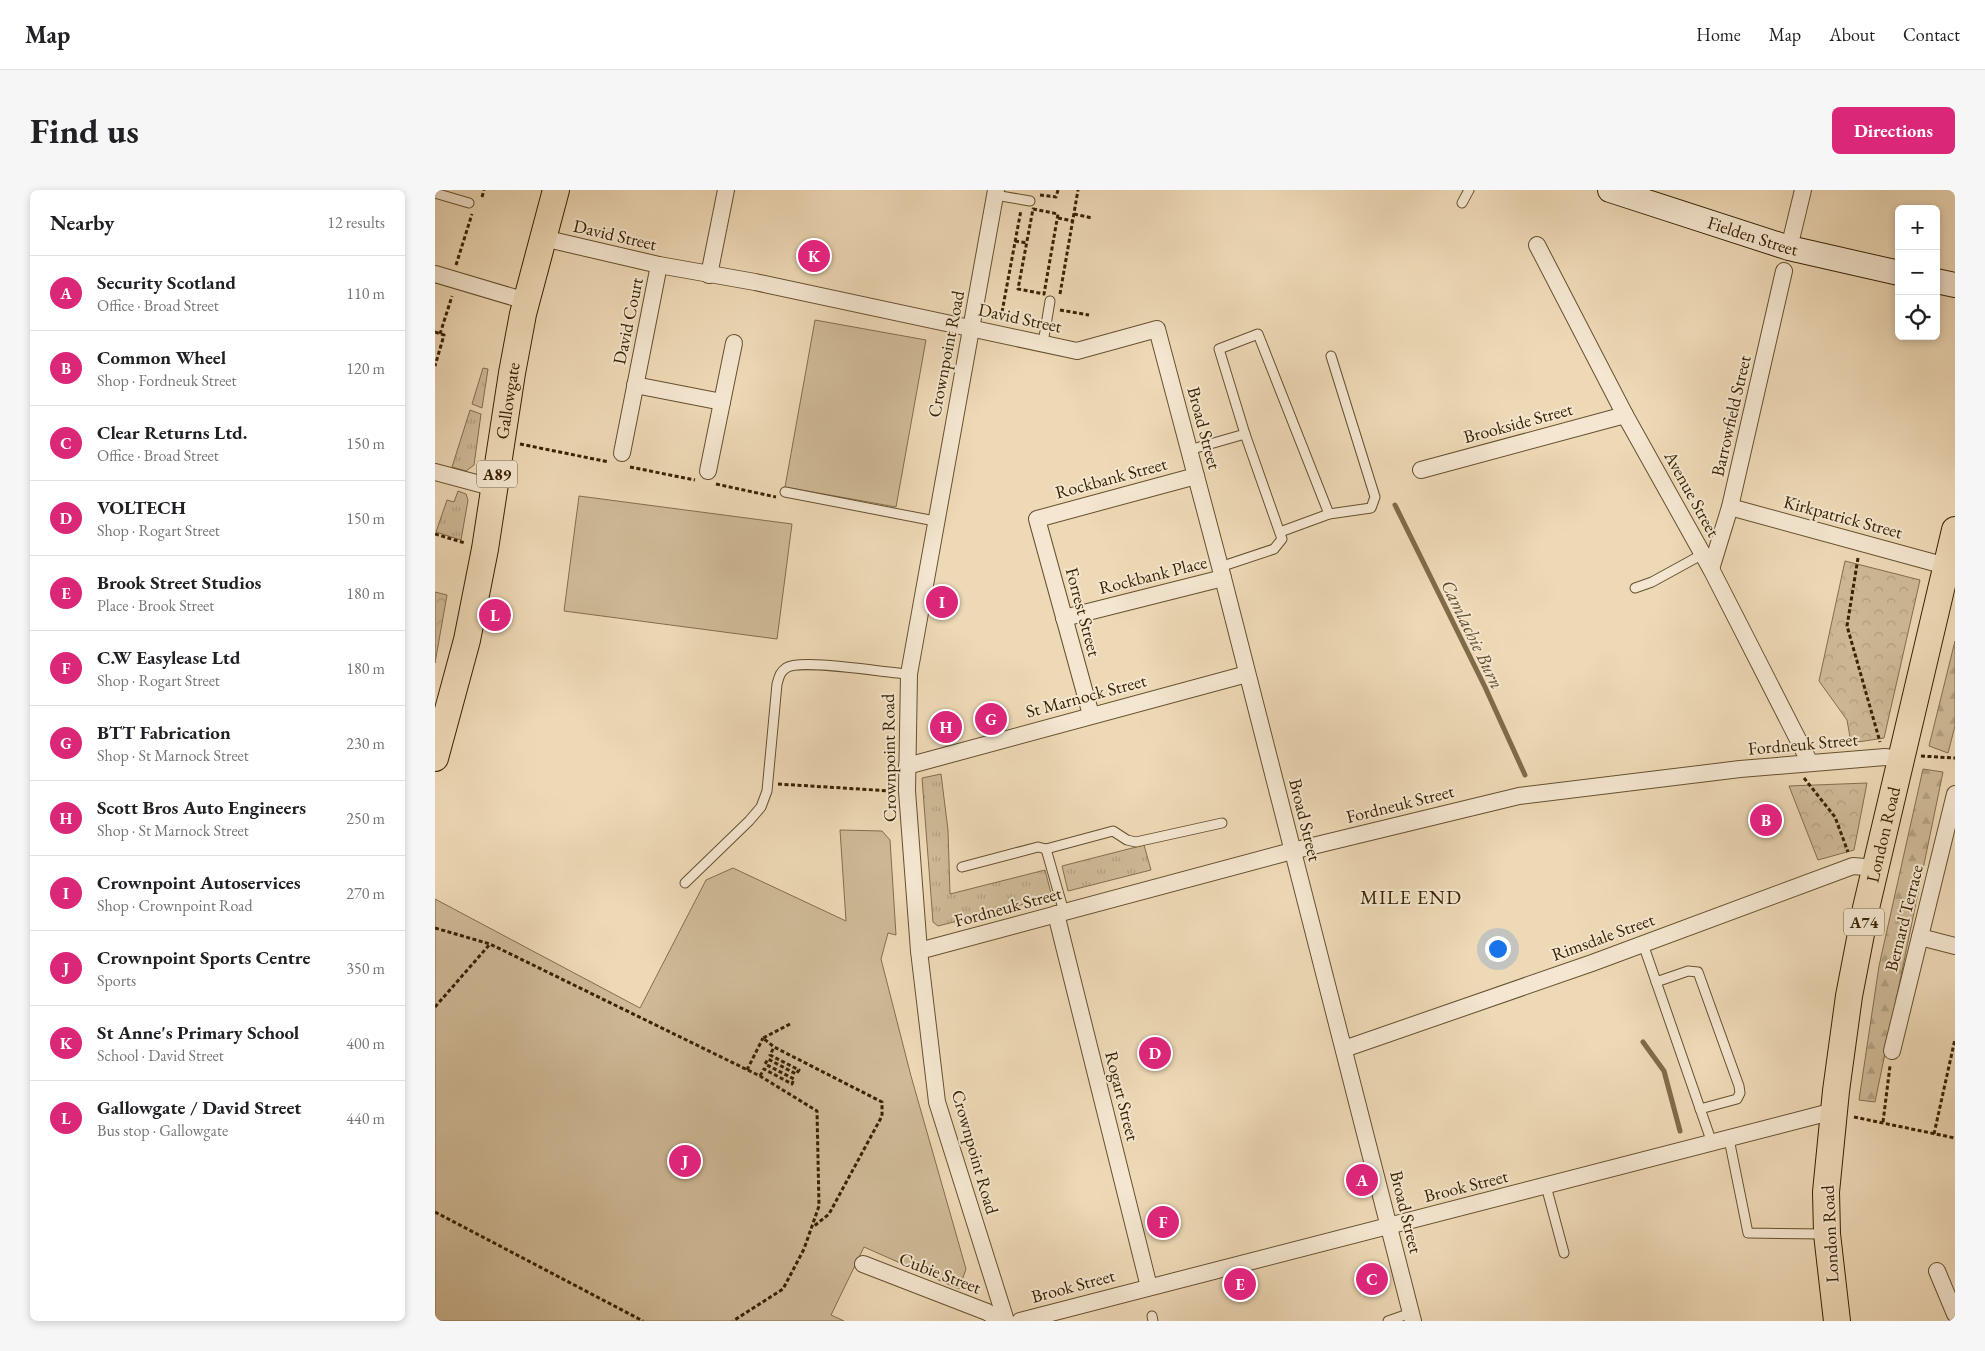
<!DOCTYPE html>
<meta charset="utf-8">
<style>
:root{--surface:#fff;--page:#f6f6f6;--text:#202124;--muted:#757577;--line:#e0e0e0;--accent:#db2777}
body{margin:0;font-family:"EB Garamond",serif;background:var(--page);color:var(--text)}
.controls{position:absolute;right:15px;top:15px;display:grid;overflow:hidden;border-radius:8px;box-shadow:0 2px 8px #0003}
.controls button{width:45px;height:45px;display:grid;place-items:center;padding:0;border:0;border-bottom:1px solid var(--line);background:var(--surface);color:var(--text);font:25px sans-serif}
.you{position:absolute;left:1062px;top:758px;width:18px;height:18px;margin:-12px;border:4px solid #fff;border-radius:50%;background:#1a73e8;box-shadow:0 0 0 8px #1a73e833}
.badge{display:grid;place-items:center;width:32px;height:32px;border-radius:50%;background:var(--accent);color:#fff;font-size:16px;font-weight:700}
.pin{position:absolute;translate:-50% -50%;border:2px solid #fff;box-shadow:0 1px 5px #0006}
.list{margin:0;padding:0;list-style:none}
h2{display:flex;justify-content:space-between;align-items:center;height:65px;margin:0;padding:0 20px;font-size:21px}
h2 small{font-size:16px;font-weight:400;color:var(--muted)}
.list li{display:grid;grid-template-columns:32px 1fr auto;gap:15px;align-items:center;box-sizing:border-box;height:75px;padding:0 20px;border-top:1px solid var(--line)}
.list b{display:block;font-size:19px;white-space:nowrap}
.list p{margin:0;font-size:16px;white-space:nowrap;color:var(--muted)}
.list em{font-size:16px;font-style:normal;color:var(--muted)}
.icon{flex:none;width:28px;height:28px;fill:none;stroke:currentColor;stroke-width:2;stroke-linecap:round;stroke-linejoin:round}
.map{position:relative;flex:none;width:1520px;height:1131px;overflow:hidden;border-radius:8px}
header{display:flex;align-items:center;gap:30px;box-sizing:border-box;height:70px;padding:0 25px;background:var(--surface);border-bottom:1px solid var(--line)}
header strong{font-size:24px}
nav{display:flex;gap:28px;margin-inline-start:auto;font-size:18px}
.intro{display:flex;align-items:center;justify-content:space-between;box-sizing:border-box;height:120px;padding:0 30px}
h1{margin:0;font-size:35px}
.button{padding:12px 22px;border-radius:8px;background:var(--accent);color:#fff;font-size:18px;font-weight:700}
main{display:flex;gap:30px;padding:0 30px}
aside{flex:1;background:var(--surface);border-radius:8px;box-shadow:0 2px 8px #0003}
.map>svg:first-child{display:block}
.grass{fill:url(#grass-tufts);stroke:#846e4c}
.forest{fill:url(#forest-firs);stroke:#846e4c}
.park{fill:url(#park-crowns);stroke:#846e4c}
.garden{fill:#cfba97;stroke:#846e4c}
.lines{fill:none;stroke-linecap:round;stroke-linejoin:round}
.stream{stroke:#806b48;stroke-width:5}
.lane-casing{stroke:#66502e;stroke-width:11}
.street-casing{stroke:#66502e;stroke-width:18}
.secondary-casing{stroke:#382200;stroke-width:26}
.primary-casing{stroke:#382200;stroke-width:28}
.path{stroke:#382200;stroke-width:3;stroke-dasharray:4 2.5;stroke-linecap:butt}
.lane{stroke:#f4e6d0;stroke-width:9}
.street{stroke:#f4e6d0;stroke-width:16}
.secondary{stroke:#f4e6d0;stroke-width:24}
.primary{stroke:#eed9b6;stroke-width:26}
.labels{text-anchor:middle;stroke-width:4;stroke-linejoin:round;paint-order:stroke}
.shield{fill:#f4e6d0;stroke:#705d3e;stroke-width:1}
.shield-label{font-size:16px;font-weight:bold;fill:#382200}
.street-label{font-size:18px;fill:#382200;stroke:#f4e6d0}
.water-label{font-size:19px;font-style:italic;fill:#624c2a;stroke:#f4e6d0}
.quarter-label{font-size:20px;letter-spacing:1px;fill:#382200;stroke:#f4e6d0}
</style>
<header>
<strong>Map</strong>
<nav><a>Home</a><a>Map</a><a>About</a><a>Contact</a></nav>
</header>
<div class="intro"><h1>Find us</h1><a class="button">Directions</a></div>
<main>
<aside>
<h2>Nearby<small>12 results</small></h2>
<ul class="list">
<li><span class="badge">A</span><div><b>Security Scotland</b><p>Office · Broad Street</p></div><em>110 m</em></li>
<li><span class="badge">B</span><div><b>Common Wheel</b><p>Shop · Fordneuk Street</p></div><em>120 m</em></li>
<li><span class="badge">C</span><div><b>Clear Returns Ltd.</b><p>Office · Broad Street</p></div><em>150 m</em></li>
<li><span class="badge">D</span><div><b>VOLTECH</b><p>Shop · Rogart Street</p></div><em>150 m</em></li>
<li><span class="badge">E</span><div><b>Brook Street Studios</b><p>Place · Brook Street</p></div><em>180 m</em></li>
<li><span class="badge">F</span><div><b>C.W Easylease Ltd</b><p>Shop · Rogart Street</p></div><em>180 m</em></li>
<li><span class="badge">G</span><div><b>BTT Fabrication</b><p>Shop · St Marnock Street</p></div><em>230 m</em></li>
<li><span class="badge">H</span><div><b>Scott Bros Auto Engineers</b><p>Shop · St Marnock Street</p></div><em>250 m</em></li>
<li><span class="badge">I</span><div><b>Crownpoint Autoservices</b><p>Shop · Crownpoint Road</p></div><em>270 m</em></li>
<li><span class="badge">J</span><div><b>Crownpoint Sports Centre</b><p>Sports</p></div><em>350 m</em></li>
<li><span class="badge">K</span><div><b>St Anne's Primary School</b><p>School · David Street</p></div><em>400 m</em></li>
<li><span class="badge">L</span><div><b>Gallowgate / David Street</b><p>Bus stop · Gallowgate</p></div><em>440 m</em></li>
</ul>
</aside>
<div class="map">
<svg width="1520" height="1131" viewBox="0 0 1520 1131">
<defs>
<pattern id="grass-tufts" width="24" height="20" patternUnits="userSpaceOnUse" patternTransform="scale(1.25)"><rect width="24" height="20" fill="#cfba97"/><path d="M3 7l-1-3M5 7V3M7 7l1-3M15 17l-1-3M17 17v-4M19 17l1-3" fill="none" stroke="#b2a080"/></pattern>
<pattern id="forest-firs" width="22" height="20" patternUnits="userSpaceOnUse" patternTransform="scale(1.25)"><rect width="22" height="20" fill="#cfba97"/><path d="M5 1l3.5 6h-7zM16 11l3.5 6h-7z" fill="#b2a080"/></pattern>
<pattern id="park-crowns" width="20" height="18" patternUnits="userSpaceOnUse" patternTransform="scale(1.25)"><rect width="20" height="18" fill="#cfba97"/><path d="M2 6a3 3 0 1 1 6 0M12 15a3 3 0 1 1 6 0" fill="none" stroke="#b2a080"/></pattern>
</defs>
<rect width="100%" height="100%" fill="#eed9b6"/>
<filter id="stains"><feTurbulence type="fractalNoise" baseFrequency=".004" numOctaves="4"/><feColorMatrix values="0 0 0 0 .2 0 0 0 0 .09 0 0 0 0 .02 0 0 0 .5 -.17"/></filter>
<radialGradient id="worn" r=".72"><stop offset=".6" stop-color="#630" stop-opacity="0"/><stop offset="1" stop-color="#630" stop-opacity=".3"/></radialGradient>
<g class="grass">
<polygon points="48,178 53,179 47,218 37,214"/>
<polygon points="35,220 46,224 39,275 31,281 17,277"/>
<polygon points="23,301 31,304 33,310 26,350 1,342 12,310 19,312"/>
<polygon points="506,584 513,640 515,704 610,680 617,707 503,736 498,732 487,588"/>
<polygon points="709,655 716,680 633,701 627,676"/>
</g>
<g class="forest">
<polygon points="1520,451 1520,536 1513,563 1494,556"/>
<polygon points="1488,579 1508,582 1440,912 1424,910 1444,776"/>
</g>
<g class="park">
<polygon points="1410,371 1485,390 1449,548 1416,553 1412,530 1384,491"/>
<polygon points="0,402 12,405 0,473"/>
<polygon points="1432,593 1419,660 1383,670 1354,596"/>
</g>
<g class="garden">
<polygon points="380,130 491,150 461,317 350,297"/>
<polygon points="144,306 357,334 342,449 129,421"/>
<polygon points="405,640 447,641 455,650 461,745 453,743 446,769 476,886 531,1079 524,1099 429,1057 396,1125 409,1131 0,1131 0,709 205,818 271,690 298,678 411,731"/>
</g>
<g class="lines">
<g class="stream">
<polyline points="960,315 1050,497 1090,585"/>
<polyline points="1208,852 1229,881 1245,941"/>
</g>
<defs>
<g id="lane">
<polyline points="0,3 34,13"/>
<polyline points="560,5 595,11"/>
<polyline points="1027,13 1034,0"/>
<polyline points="608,153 615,111"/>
<polyline points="754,260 810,244 784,159 823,144 894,324"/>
<polyline points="350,302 500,331"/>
<polyline points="845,342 894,324 936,318 940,307 896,166"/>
<polyline points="785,377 839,359 847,349 810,244"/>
<polyline points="1200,398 1217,392 1268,364"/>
<polyline points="611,659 678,641 692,650 701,652 787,633"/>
<polyline points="527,677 603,657 611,659 629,722"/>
<path d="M250,693L314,631L326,617L332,601L342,494C344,487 345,482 351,478C365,468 451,483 474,484"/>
<polyline points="1208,754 1277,953"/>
<polyline points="1221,792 1253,781 1263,782 1304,896 1305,903 1302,909 1265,919"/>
<polyline points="1294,949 1313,1043 1390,1044"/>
<polyline points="1111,996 1129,1063"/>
<polyline points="717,1126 718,1131"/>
<polyline points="953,1131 976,1123"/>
</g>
<g id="street">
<polyline points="561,0 474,484 472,601 484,761 502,912 571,1131"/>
<polyline points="108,48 224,75 320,92 642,161 722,139 788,388 978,1131"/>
<polyline points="1102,55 1190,225 1276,379 1375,573"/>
<polyline points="1354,58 1368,0"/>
<polyline points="0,84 91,111"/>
<polyline points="274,85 291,0"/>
<polyline points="200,195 287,212"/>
<polyline points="187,263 224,75"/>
<polyline points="986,280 1190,225"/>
<polyline points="273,281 299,153"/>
<polyline points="0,282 60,298"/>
<polyline points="1295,317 1511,376"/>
<polyline points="1276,379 1295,317 1349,81"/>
<polyline points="629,428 788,388"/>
<polyline points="656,525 602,329 761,286"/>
<polyline points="472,576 812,484"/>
<polyline points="621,724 714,1097"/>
<polyline points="1485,747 1520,756"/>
<polyline points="484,761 857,661 1084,606 1305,579 1450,567 1466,569"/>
<polyline points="909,859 1157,773 1418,676 1441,678"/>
<polyline points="1457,861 1520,604"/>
<polyline points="428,1074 552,1122 566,1131"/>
<polyline points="1502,1081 1520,1124"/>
<polyline points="585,1131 1399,921"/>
</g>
<g id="secondary">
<path id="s1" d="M1175,0L1354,58L1464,83"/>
<polyline points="1501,91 1520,95"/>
</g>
<g id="primary">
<path id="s2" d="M0,568L32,450L50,359L77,183L88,124L121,0"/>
<path id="s3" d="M1402,1131L1392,1044L1391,1002L1401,901L1414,806L1431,718L1520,340"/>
</g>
</defs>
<use href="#lane" class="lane-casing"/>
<use href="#street" class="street-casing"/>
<use href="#secondary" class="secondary-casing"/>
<use href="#primary" class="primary-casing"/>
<g class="path">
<polyline points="605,5 621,7 623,0"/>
<polyline points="47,7 49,0"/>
<polygon points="598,19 623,24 609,104 583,99"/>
<polyline points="639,24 657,28"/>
<polyline points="623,28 638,31"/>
<polyline points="580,51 592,53"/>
<polyline points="21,75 37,24"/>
<polyline points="625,104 643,0"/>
<polyline points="625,120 654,125"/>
<polyline points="567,122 586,20"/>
<polyline points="0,142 9,145 0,176"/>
<polyline points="5,144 17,106"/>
<polyline points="85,254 174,272"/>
<polyline points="195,277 260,290"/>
<polyline points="281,294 341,307"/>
<polyline points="0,344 30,353"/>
<polyline points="1423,368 1412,436 1445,552"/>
<polyline points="1486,566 1520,568"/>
<polyline points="1369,588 1400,627 1413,662"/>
<polyline points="343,594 456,601"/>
<polyline points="0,738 55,754 325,886 382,921 384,1016 369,1059 348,1099 298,1131"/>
<polyline points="0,817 55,754"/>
<polyline points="355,834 328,848 339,857 447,912 447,926 394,1024 378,1037"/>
<polyline points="312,880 328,848"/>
<polyline points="325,886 329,879 357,894 359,889 330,874 333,869 361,884 364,880 335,865 339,857"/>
<polyline points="1419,927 1520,948"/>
<polyline points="1448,932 1455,876"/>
<polyline points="1499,944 1520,849"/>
<polyline points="0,1022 208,1131"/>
</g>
<use href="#lane" class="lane"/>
<use href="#street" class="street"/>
<use href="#secondary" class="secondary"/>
<use href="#primary" class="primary"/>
</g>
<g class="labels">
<g class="shield">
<rect x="42" y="270.5" width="40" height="27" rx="4"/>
<rect x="1409" y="718.5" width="40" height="27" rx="4"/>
</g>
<g class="shield-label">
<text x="62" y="290">A89</text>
<text x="1429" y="738">A74</text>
</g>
<g class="street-label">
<text transform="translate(180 45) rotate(13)" y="6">David Street</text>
<text dy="6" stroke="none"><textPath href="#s1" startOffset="150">Fielden Street</textPath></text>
<text transform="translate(585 128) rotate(12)" y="6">David Street</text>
<text transform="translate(193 131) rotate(-78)" y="6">David Court</text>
<text transform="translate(511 164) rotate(-79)" y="6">Crownpoint Road</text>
<text dy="6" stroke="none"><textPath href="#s2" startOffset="365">Gallowgate</textPath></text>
<text transform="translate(1296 226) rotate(-77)" y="6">Barrowfield Street</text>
<text transform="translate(1083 233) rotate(-15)" y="6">Brookside Street</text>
<text transform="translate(769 238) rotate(75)" y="6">Broad Street</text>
<text transform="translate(676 288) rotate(-15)" y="6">Rockbank Street</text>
<text transform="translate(1257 304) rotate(61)" y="6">Avenue Street</text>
<text transform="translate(1408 327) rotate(15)" y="6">Kirkpatrick Street</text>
<text transform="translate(718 385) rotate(-14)" y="6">Rockbank Place</text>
<text transform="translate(648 422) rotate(75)" y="6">Forrest Street</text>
<text transform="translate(651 506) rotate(-15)" y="6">St Marnock Street</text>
<text transform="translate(1368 554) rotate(-5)" y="6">Fordneuk Street</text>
<text transform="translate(454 568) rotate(-91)" y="6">Crownpoint Road</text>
<text transform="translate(965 614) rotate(-14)" y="6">Fordneuk Street</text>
<text transform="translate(870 630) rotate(76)" y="6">Broad Street</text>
<text dy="6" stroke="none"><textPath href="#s3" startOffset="492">London Road</textPath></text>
<text transform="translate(573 717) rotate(-15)" y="6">Fordneuk Street</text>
<text transform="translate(1469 728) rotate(-76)" y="6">Bernard Terrace</text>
<text transform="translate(1168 747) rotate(-20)" y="6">Rimsdale Street</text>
<text transform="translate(687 906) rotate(76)" y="6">Rogart Street</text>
<text transform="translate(540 962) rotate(74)" y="6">Crownpoint Road</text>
<text transform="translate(1031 996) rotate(-14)" y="6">Brook Street</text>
<text transform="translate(971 1022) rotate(76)" y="6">Broad Street</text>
<text transform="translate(1395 1044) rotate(-93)" y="6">London Road</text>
<text transform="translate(505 1083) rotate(21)" y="6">Cubie Street</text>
<text transform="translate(638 1096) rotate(-15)" y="6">Brook Street</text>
</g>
<g class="water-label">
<text transform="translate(1038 444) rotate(64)" y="7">Camlachie Burn</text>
</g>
<g class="quarter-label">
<text x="976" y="714">MILE END</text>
</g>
</g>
<rect width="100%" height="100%" filter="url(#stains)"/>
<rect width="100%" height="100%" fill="url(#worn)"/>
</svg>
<div class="controls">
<button>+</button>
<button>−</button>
<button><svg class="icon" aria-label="locate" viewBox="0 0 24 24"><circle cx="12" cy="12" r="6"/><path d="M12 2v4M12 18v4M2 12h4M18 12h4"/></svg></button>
</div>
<div class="you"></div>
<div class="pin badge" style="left:927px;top:990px">A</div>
<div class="pin badge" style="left:1331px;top:630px">B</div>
<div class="pin badge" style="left:937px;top:1089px">C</div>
<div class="pin badge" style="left:720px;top:863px">D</div>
<div class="pin badge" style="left:805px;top:1094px">E</div>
<div class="pin badge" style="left:728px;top:1032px">F</div>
<div class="pin badge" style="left:556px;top:529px">G</div>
<div class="pin badge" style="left:511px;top:537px">H</div>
<div class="pin badge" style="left:507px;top:412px">I</div>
<div class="pin badge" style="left:250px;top:971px">J</div>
<div class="pin badge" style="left:379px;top:66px">K</div>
<div class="pin badge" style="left:60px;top:425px">L</div>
</div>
</main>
